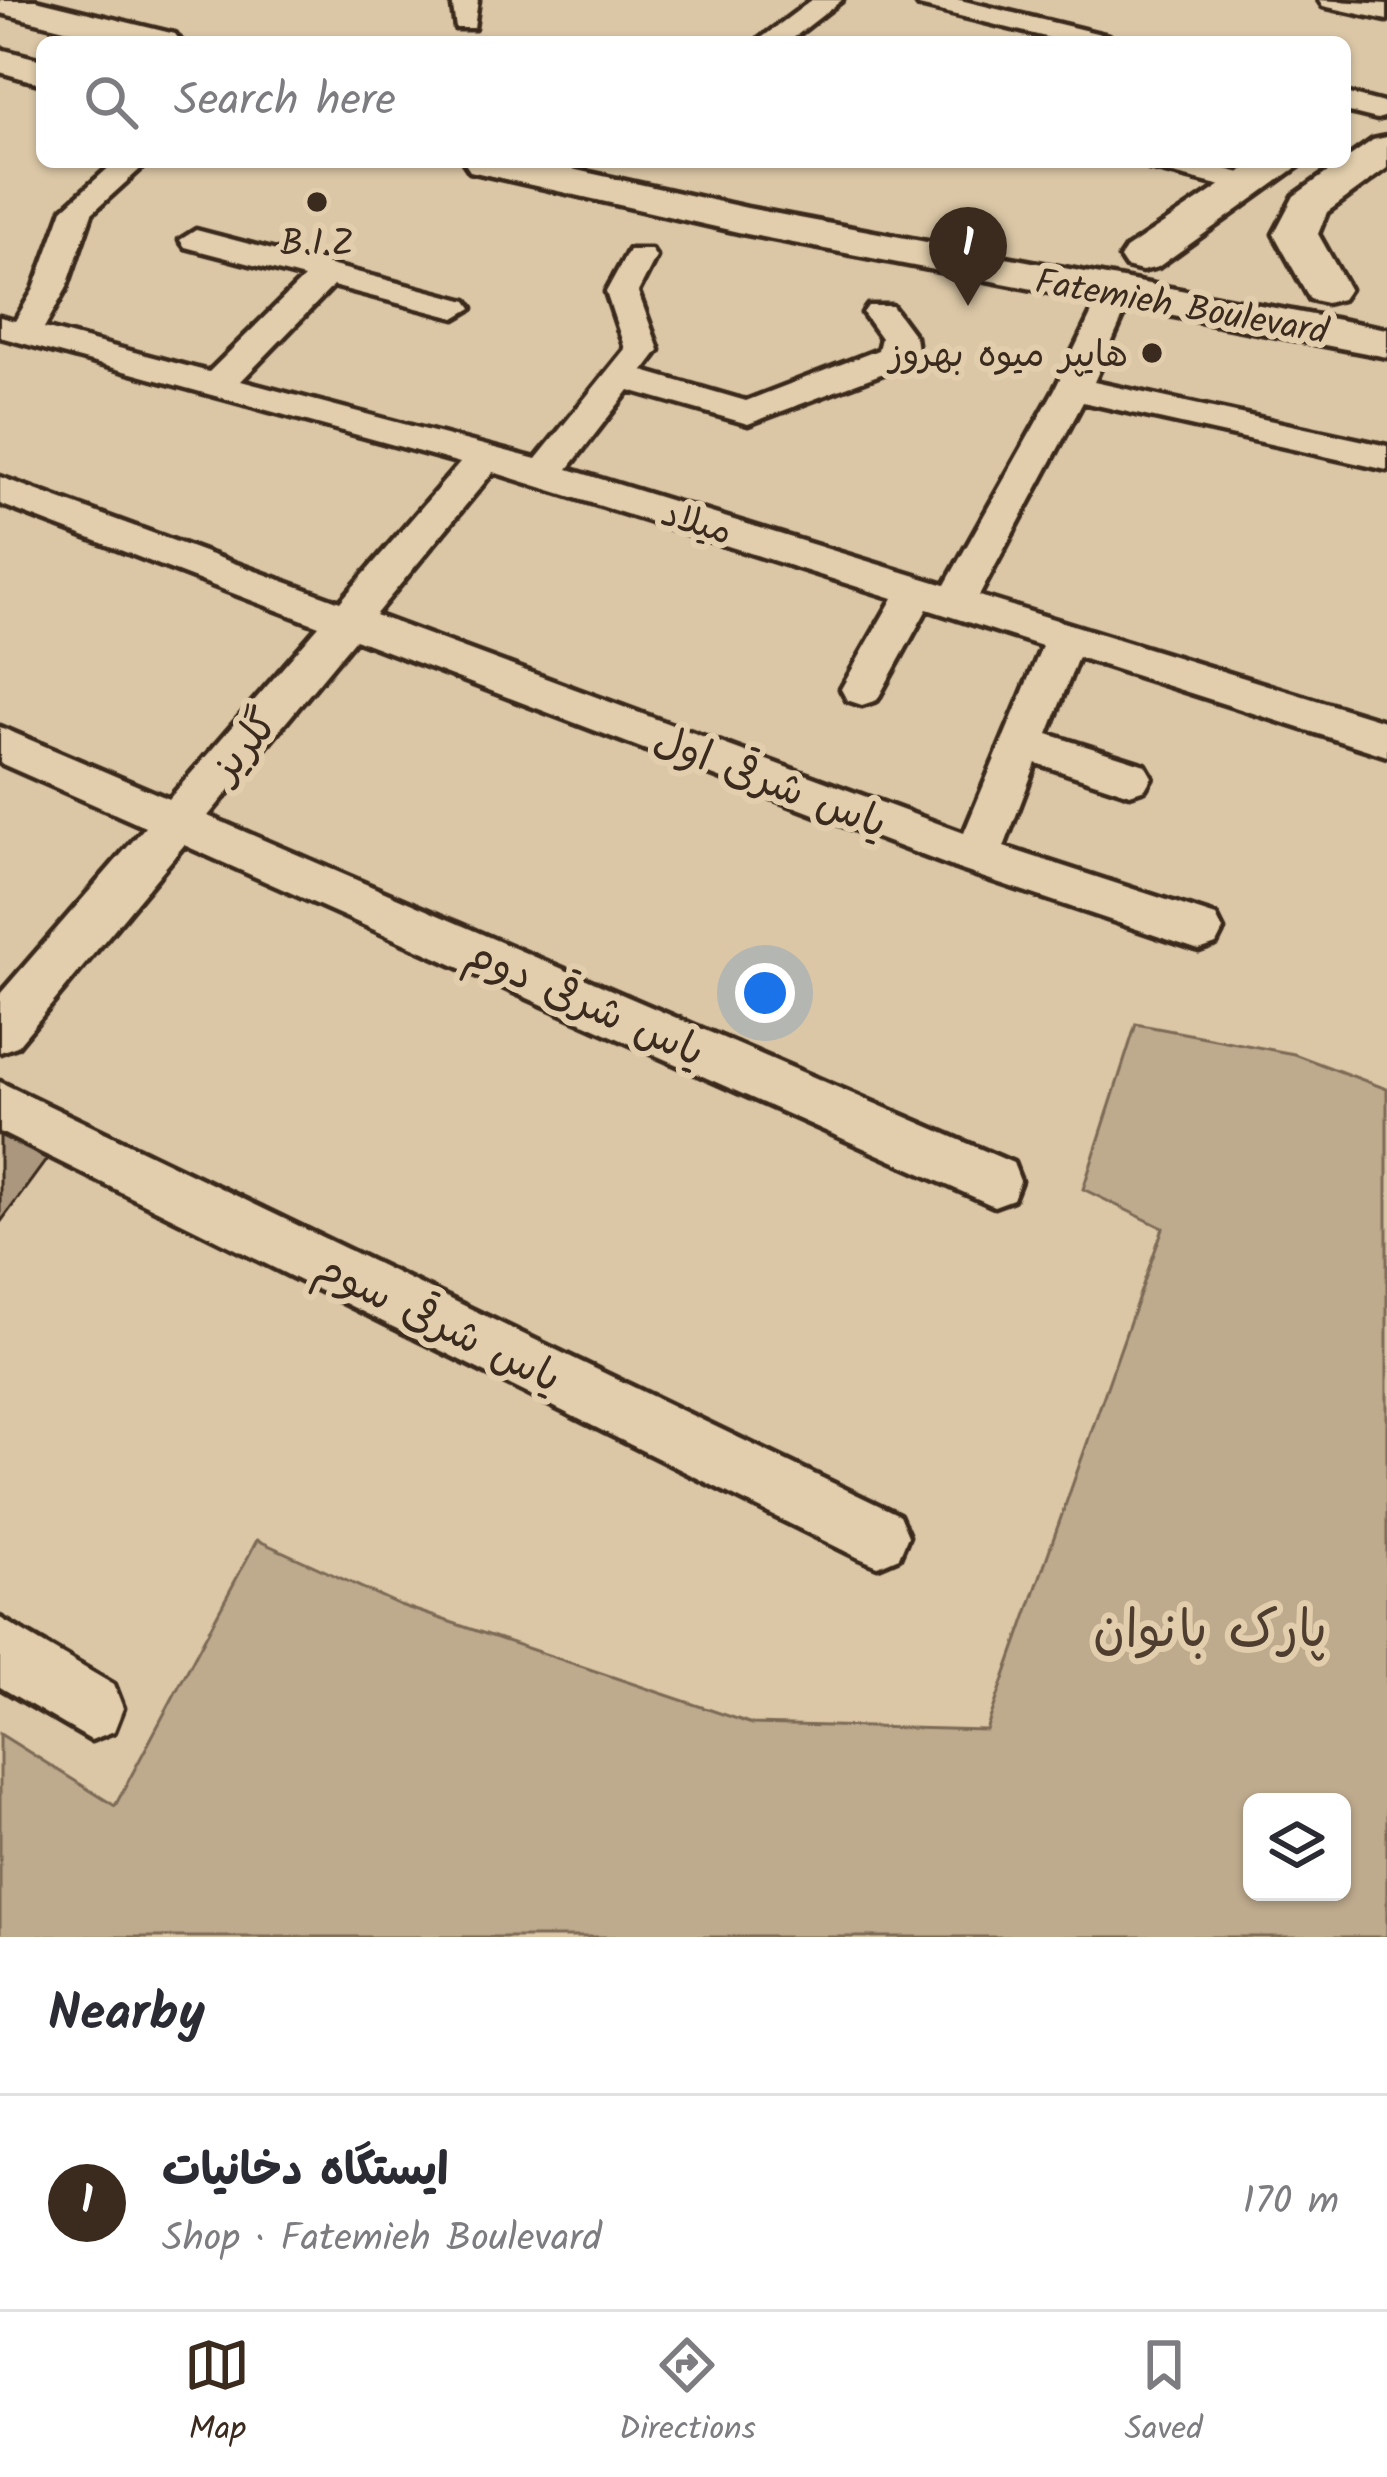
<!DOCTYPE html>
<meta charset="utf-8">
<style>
:root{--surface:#fff;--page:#f2f2f3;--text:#2b2b33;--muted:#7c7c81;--line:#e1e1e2;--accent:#3b2a1e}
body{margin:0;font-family:Kalam,"Playpen Sans Arabic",sans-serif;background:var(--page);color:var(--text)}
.controls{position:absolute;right:36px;bottom:36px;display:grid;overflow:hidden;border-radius:18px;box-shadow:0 3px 9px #0004}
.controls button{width:108px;height:108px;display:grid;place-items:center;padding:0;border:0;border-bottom:3px solid var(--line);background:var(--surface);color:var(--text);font:60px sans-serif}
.you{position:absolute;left:765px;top:993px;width:42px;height:42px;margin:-30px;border:9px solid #fff;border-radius:50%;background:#1a73e8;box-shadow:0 0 0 18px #1a73e833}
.badge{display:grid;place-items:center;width:78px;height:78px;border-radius:50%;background:var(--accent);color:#fff;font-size:39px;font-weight:700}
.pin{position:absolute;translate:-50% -99px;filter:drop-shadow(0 3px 6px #0008)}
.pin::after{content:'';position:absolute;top:63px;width:42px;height:36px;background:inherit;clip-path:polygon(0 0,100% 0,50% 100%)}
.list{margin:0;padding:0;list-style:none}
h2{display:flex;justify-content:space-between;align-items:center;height:156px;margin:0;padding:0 48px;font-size:51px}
h2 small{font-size:39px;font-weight:400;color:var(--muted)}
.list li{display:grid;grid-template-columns:78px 1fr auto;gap:36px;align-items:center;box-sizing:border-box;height:216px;padding:0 48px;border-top:3px solid var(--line)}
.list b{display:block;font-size:45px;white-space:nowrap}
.list p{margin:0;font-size:39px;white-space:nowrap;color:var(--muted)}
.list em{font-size:39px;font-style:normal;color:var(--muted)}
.icon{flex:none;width:66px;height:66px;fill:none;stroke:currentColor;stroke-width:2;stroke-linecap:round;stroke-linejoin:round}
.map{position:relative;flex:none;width:1387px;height:1937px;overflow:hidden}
.search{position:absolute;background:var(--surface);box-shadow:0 3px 9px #0004;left:36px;right:36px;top:36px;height:132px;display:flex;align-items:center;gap:30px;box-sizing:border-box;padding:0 42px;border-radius:18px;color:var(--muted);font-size:45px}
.sheet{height:372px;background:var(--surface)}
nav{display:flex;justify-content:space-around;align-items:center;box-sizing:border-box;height:168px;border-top:3px solid var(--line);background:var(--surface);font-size:33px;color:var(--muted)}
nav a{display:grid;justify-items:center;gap:6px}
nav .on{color:var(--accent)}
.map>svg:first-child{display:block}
.green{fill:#beaa8d;stroke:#7c6a56;stroke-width:3;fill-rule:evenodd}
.building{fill:#aa977d;stroke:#3b2a1e;stroke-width:3}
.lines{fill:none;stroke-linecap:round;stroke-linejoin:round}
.street-casing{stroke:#3b2a1e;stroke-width:9}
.secondary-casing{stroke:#3b2a1e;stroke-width:9}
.highway-casing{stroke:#3b2a1e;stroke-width:9}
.street{fill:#e2ceac;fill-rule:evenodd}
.secondary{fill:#e2ceac;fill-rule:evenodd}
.highway{fill:#e2ceac;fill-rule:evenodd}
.poi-dot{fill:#3b2a1e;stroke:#e2ceac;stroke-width:4.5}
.labels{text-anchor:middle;stroke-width:12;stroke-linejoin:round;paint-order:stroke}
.far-poi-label{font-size:36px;fill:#3b2a1e;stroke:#e2ceac}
.far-street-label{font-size:36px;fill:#3b2a1e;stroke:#e2ceac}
.street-label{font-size:42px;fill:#3b2a1e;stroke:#e2ceac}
.near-park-label{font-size:51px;fill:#4f3d2f;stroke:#e2ceac}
</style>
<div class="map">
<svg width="1387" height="1937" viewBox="0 0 1387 1937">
<rect width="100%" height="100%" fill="#dbc7a6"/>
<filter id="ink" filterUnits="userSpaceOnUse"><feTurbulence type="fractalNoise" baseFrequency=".00833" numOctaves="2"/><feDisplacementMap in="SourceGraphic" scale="24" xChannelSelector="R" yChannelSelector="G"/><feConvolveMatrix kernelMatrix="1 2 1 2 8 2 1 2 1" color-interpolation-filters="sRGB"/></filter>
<g filter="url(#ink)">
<path class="green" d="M1136,1024L1294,1054L1387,1089V1937H0V1734L115,1806L257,1540L400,1605L752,1724L986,1730L1163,1228L1083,1189ZM1252,1802H1342V1892H1252Z"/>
<polygon class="building" points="0,1132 47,1159 0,1223"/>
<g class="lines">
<defs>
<g id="street">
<polygon points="452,0 478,0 474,28 456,28"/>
<polygon points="812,0 842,0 788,42 756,42"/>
<polygon points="915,0 960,0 1109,36 1113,42 1066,42 919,6"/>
<polygon points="1319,0 1387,4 1387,20 1323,6"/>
<polygon points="1345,93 1387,104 1387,116 1377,119 1345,111"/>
<path d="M115,162H148L92,213L66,289L44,328L209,372L304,278L185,247L180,240L196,230L467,301L472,308L455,318L333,286L241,381L536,459L625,349L606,292L629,250H651L656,257L638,292L659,350L643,371L746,401L878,350L881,338L863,313L868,306H892L915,337L917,350L902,366L748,424L629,390L568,469L945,585L1055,389L1101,294L1105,287H1129L1133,294L1094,382L1387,446V470L1083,402L979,596L1387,722V756L1078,657L1048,734L1145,765L1152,777L1145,789L1130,794L1036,763L1004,847L1216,916L1223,930L1216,944L1199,950L961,870L355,639L208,816L1013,1163L1020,1181L1013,1199L994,1206L184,845L17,1046L0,1052V994L145,827L0,763V727L169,799L319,626L0,504V477L340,602L460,463L0,337V317L15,321L34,289L63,209ZM493,472L893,598L841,689L847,700L862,705L877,700L927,609L1042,646L964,833L375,615Z"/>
<polygon points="1145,162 1197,162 1261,178 1265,184 1250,193 1149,168"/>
<polygon points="0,1082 899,1515 908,1536 899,1557 878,1566 857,1557 0,1132"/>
<polygon points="0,1618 114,1685 123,1708 114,1731 91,1740 0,1687"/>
</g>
<g id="secondary">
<polygon points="1387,137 1387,168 1327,212 1318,234 1349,289 1342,299 1326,303 1310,299 1274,234 1294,196 1373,140"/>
<polygon points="1255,162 1304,162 1158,267 1142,271 1126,267 1120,258 1126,249"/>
</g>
<g id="highway">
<polygon points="0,0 36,0 175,34 181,42 117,42 0,13"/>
<polygon points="0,49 42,60 42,84 0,72"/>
<polygon points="464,162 540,162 747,208 1387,329 1387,357 747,234 470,171"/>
</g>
</defs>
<use href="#street" class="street-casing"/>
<use href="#secondary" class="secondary-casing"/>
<use href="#highway" class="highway-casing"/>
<use href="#street" class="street"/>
<use href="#secondary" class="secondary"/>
<use href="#highway" class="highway"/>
</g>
</g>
<g class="poi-dot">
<circle cx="317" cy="202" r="12"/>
<circle cx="1152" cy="353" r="12"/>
</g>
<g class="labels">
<g class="far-poi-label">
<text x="317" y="255">B.I.Z</text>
<text x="1128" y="366" text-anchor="end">هایپر میوه بهروز</text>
</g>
<g class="far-street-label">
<text transform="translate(1182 305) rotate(10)" y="13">Fatemieh Boulevard</text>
<text transform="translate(697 521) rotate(17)" y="13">میلاد</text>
</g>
<g class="street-label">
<text transform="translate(243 744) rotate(-50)" y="15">گلریز</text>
<text transform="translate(771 780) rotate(21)" y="15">یاس شرقی اول</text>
<text transform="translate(586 1001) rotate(24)" y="15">یاس شرقی دوم</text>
<text transform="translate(439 1321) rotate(26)" y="15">یاس شرقی سوم</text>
</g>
<g class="near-park-label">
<text x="1210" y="1646">پارک بانوان</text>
</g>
</g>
</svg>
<div class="controls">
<button><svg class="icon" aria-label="layers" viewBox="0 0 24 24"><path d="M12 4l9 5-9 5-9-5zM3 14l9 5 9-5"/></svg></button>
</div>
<div class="you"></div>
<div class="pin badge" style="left:968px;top:306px">1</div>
<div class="search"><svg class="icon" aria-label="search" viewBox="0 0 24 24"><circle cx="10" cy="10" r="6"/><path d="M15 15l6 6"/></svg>Search here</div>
</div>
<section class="sheet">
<h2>Nearby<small></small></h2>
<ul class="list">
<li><span class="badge">1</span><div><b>ایستگاه دخانیات</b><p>Shop · Fatemieh Boulevard</p></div><em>170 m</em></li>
</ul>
</section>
<nav>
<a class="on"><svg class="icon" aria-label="map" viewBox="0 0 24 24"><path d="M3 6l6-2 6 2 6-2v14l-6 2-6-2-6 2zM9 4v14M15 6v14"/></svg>Map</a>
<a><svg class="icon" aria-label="directions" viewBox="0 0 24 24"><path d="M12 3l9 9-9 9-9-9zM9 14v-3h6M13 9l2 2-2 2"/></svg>Directions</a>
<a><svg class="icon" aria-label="saved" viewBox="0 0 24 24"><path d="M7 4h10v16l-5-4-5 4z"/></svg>Saved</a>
</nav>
